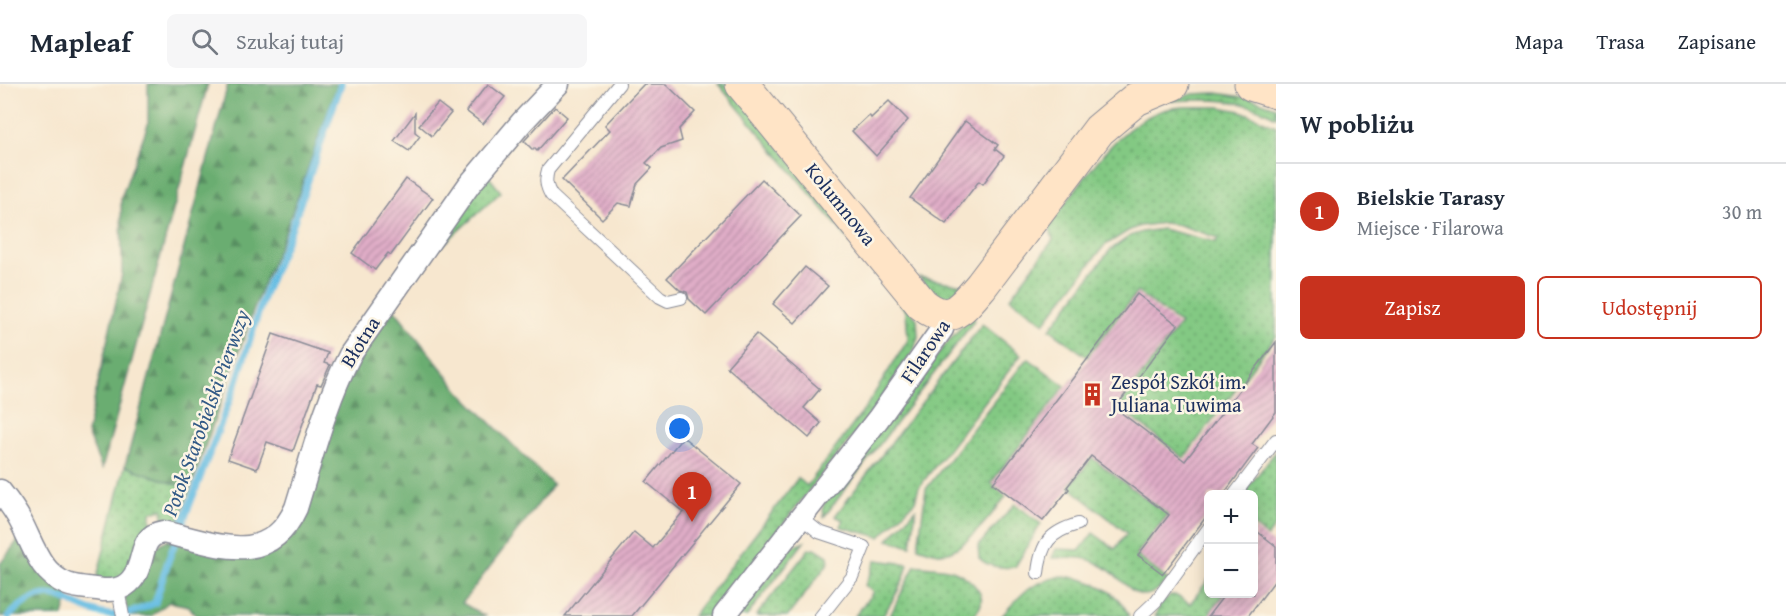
<!DOCTYPE html>
<html lang="pl">
<meta charset="utf-8">
<style>
:root{--surface:#fff;--page:#f6f6f7;--text:#1f2937;--muted:#747a83;--line:#e0e1e3;--accent:#c8321e}
body{margin:0;font-family:"Gentium Book Plus",serif;background:var(--page);color:var(--text)}
.controls{position:absolute;right:18px;bottom:18px;display:grid;overflow:hidden;border-radius:9px;box-shadow:0 3px 15px #0003}
.controls button{width:54px;height:54px;display:grid;place-items:center;padding:0;border:0;border-bottom:2px solid var(--line);background:var(--surface);color:var(--text);font:30px sans-serif}
.you{position:absolute;left:680px;top:345px;width:21px;height:21px;margin:-15px;border:4px solid #fff;border-radius:50%;background:#1a73e8;box-shadow:0 0 0 9px #1a73e833}
.badge{display:grid;place-items:center;width:39px;height:39px;border-radius:50%;background:var(--accent);color:#fff;font-size:20px;font-weight:700}
.pin{position:absolute;translate:-50% -50px;filter:drop-shadow(0 2px 3px #0008)}
.pin::after{content:'';position:absolute;top:32px;width:21px;height:18px;background:inherit;clip-path:polygon(0 0,100% 0,50% 100%)}
.list{margin:0;padding:0;list-style:none}
h2{display:flex;justify-content:space-between;align-items:center;height:78px;margin:0;padding:0 24px;font-size:26px}
h2 small{font-size:20px;font-weight:400;color:var(--muted)}
.list li{display:grid;grid-template-columns:39px 1fr auto;gap:18px;align-items:center;box-sizing:border-box;height:96px;padding:0 24px;border-top:2px solid var(--line)}
.list b{display:block;font-size:22px;white-space:nowrap}
.list p{margin:0;font-size:20px;white-space:nowrap;color:var(--muted)}
.list em{font-size:20px;font-style:normal;color:var(--muted)}
.actions{display:flex;gap:12px;padding:18px 24px}
.actions a{flex:1;padding:14px 0;border:2px solid var(--accent);border-radius:9px;text-align:center;font-size:21px;color:var(--accent)}
.actions .main{background:var(--accent);color:#fff}
.icon{flex:none;width:33px;height:33px;fill:none;stroke:currentColor;stroke-width:2;stroke-linecap:round;stroke-linejoin:round}
.map{position:relative;flex:none;width:1276px;height:532px;overflow:hidden}
header{display:flex;align-items:center;gap:36px;box-sizing:border-box;height:84px;padding:0 30px;background:var(--surface);border-bottom:2px solid var(--line)}
header strong{font-size:28px}
nav{display:flex;gap:33px;margin-inline-start:auto;font-size:21px}
.search{width:420px;height:54px;background:var(--page);display:flex;align-items:center;gap:15px;box-sizing:border-box;padding:0 21px;border-radius:9px;color:var(--muted);font-size:22px}
main{display:flex}
aside{flex:1;background:var(--surface)}
.map>svg:first-child{display:block}
.grass{fill:url(#grass-dots);stroke:#4f7c70;stroke-width:1.5}
.forest{fill:url(#forest-firs);stroke:#426e68;stroke-width:1.5}
.lines{fill:none;stroke-linecap:round;stroke-linejoin:round}
.stream{stroke:#66bde3;stroke-width:7}
.building{fill:url(#building-hatch)}
.lane-casing{stroke:#898b96;stroke-width:14}
.street-casing{stroke:#898b96;stroke-width:25}
.secondary-casing{stroke:#898b96;stroke-width:35}
.lane{stroke:#fff;stroke-width:12}
.street{stroke:#fff;stroke-width:22}
.secondary{stroke:#ffe4c6;stroke-width:33}
.labels{text-anchor:middle;stroke-width:5;stroke-linejoin:round;paint-order:stroke}
.street-label{font-size:20px;fill:#1b2f5e;stroke:#fcf5e5}
.poi-label{font-size:20px;fill:#1b2f5e;stroke:#fcf5e5;text-anchor:start}
.water-label{font-size:21px;font-style:italic;fill:#325a86;stroke:#fcf5e5}
</style>
<header>
<strong>Mapleaf</strong>
<div class="search"><svg class="icon" aria-label="search" viewBox="0 0 24 24"><circle cx="10" cy="10" r="6"/><path d="M15 15l6 6"/></svg>Szukaj tutaj</div>
<nav><a>Mapa</a><a>Trasa</a><a>Zapisane</a></nav>
</header>
<main>
<div class="map">
<svg width="1276" height="532" viewBox="0 0 1276 532">
<defs>
<pattern id="grass-dots" width="8" height="8" patternUnits="userSpaceOnUse" patternTransform="scale(1.5)"><rect width="8" height="8" fill="#83c983"/><path d="M2 2h.1M6 6h.1" fill="none" stroke="#6aa46e" stroke-width="1.8" stroke-linecap="round"/></pattern>
<pattern id="forest-firs" width="22" height="20" patternUnits="userSpaceOnUse" patternTransform="scale(1.5)"><rect width="22" height="20" fill="#6aad71"/><path d="M5 1l3.5 6h-7zM16 11l3.5 6h-7z" fill="#568d60"/></pattern>
<pattern id="building-hatch" width="6" height="6" patternUnits="userSpaceOnUse" patternTransform="scale(1.5)"><rect width="6" height="6" fill="#e0adc7"/><path d="M-1 1l2-2M0 6l6-6M5 7l2-2" fill="none" stroke="#b58da5"/></pattern>
</defs>
<rect width="100%" height="100%" fill="#fcf5e5"/>
<filter id="ink" filterUnits="userSpaceOnUse"><feTurbulence type="fractalNoise" baseFrequency=".0167" numOctaves="2"/><feDisplacementMap in="SourceGraphic" scale="12" xChannelSelector="R" yChannelSelector="G"/><feConvolveMatrix kernelMatrix="1 2 1 2 8 2 1 2 1" color-interpolation-filters="sRGB"/></filter>
<filter id="wash" filterUnits="userSpaceOnUse"><feTurbulence type="fractalNoise" baseFrequency=".008" numOctaves="4" result="noise"/><feDisplacementMap in="SourceGraphic" scale="24" xChannelSelector="R" yChannelSelector="G"/><feGaussianBlur stdDeviation="1.35" result="paint"/><feColorMatrix in="noise" values="0 0 0 0 0 0 0 0 0 0 0 0 0 0 0 0 0 1.4 0 .05"/><feComposite in="paint" operator="in"/></filter>
<g filter="url(#wash)">
<rect width="100%" height="100%" fill="#f7e7cf"/>
<g class="grass">
<polygon points="718,0 729,0 917,235 918,253 914,266 871,330 810,405 712,532 693,532 798,394 807,402 864,326 908,256 906,227 829,132"/>
<path d="M1216,9L1250,14L1276,23V33C1243,14 1208,15 1171,17V15L1193,10Z"/>
<path d="M1219,23L1241,27L1276,42V252L1184,374L1118,323L1180,240L1137,208L1087,273L1050,245L1110,166L1130,152L1142,148L1162,145L1216,158L1218,154L1179,141L1164,139L1140,142L1128,147L1104,162L1044,239L1010,214L1053,156L1049,142C1079,103 1120,32 1173,24C1188,22 1204,23 1219,23Z"/>
<polygon points="485,88 501,108 435,168"/>
<polygon points="919,193 968,202 952,215 937,214"/>
<polygon points="971,232 975,235 968,245 824,433 823,424 824,419 946,260"/>
<polygon points="982,240 1021,271 919,403 915,417 880,453 841,443 843,436 835,432"/>
<path d="M1029,275L1065,302L991,399L1006,412C993,429 967,464 945,469C937,471 926,465 918,463L926,405L1025,277Z"/>
<polygon points="1276,367 1276,441 1267,453 1254,442 1254,410 1243,410"/>
<path d="M1092,374L1154,421L1159,415L1172,425L1136,471L1168,496C1136,532 1129,494 1099,480C1084,472 1068,473 1052,474L1056,465L1080,466L1093,449L1115,465L1127,449L1069,403Z"/>
<polygon points="125,382 190,405 176,443 164,441 162,425 151,428 151,441 125,495 96,497"/>
<path d="M1015,420L1041,440L1015,483C1002,484 989,484 979,474L978,462Z"/>
<polygon points="916,425 911,462 888,456"/>
<polygon points="804,458 747,532 737,532 792,463"/>
<polygon points="815,464 828,472 829,478 788,532 756,532 809,465"/>
<path d="M876,476L908,480C904,499 893,515 883,532H855L873,508L865,501Z"/>
<path d="M915,481C927,483 941,483 952,486C964,490 985,506 981,520C980,524 976,528 974,532H890Z"/>
<path d="M1061,492C1088,494 1118,505 1129,532H1002C1022,508 1030,500 1061,492Z"/>
<polygon points="1208,496 1208,510 1224,510 1210,528 1214,532 1155,532 1159,523 1170,511 1175,511 1190,520"/>
</g>
<g class="forest">
<polygon points="148,0 208,0 102,385 87,349 122,190 121,114 148,40"/>
<polygon points="228,0 338,0 286,146 260,208 190,405 125,382"/>
<path d="M394,225L461,309L553,401L462,519L485,532H196L189,522L169,518L151,532H128L125,514C136,495 146,466 167,456L275,460L349,283Z"/>
<polygon points="22,451 70,507 63,532 0,532 0,480"/>
</g>
<g class="lines">
<path class="stream" d="M9,532C54,488 64,526 111,531C125,532 142,525 155,519L168,477L236,300L265,208L291,146L341,0"/>
</g>
<g id="blocks">
<g class="building">
<polygon points="488,0 505,13 483,40 466,27"/>
<polygon points="644,0 666,0 695,28 679,45 682,57 661,64 646,79 652,84 637,100 631,122 618,119 602,135 562,96 610,46 605,41"/>
<polygon points="889,17 908,36 876,72 852,47 869,31 871,34"/>
<polygon points="438,19 451,29 432,52 419,41"/>
<polygon points="555,23 567,33 537,67 534,64 533,66 524,57"/>
<polygon points="415,29 415,48 420,52 409,67 394,57"/>
<polygon points="965,37 998,61 995,65 1004,72 983,100 979,97 946,140 910,114"/>
<polygon points="406,95 433,114 391,171 388,169 375,186 352,169"/>
<polygon points="762,95 801,132 706,231 689,215 687,208 680,206 667,194"/>
<polygon points="805,183 828,202 795,239 773,220"/>
<polygon points="1137,210 1178,241 1115,324 1185,377 1276,258 1276,328 1252,360 1258,364 1223,411 1209,411 1209,429 1163,490 1138,471 1169,431 1091,372 1067,403 1069,405 1043,437 993,399"/>
<polygon points="273,250 328,269 324,279 330,281 321,301 317,300 293,367 267,358 257,385 228,375"/>
<polygon points="756,250 820,305 804,324 821,339 809,354 727,283"/>
<polygon points="683,353 741,400 632,532 565,532 634,448 653,464 683,428 646,398"/>
<polygon points="1254,445 1276,462 1276,495 1248,532 1208,532 1225,510 1254,510"/>
</g>
</g>
</g>
<g filter="url(#ink)">
<use href="#blocks" fill-opacity="0" stroke="#898b96" stroke-width="1.5"/>
<g class="lines">
<defs>
<g id="lane">
<path d="M619,0L548,86C545,96 546,102 551,111L660,213L668,217L681,214"/>
<polyline points="1235,410 1276,356"/>
<polyline points="800,433 819,448 864,463 852,493 821,532"/>
<path d="M1038,489C1041,459 1050,448 1078,440"/>
<polyline points="118,506 123,532"/>
<polyline points="1140,532 1156,517 1208,445"/>
</g>
<g id="street">
<path d="M0,407C8,417 15,426 21,438C33,461 40,489 67,500C77,504 92,504 103,506C119,507 130,502 137,487C145,470 141,452 163,448C214,459 268,486 296,424C312,373 325,319 350,271L469,101L522,38L558,0"/>
<polyline points="724,532 878,335 942,245 946,231"/>
</g>
<g id="secondary">
<path d="M742,0L922,220C950,243 962,224 981,202L1099,46L1136,15L1172,0"/>
<polyline points="1251,0 1276,8"/>
</g>
</defs>
<use href="#lane" class="lane-casing"/>
<use href="#street" class="street-casing"/>
<use href="#secondary" class="secondary-casing"/>
<use href="#lane" class="lane"/>
<use href="#street" class="street"/>
<use href="#secondary" class="secondary"/>
</g>
</g>
<defs>
<symbol id="building-bare" viewBox="-9 -9 18 18"><path d="M-4-6H4V6H1V3H-1V6H-4ZM-2.5-4.3h1.7v1.8h-1.7ZM.8-4.3h1.7v1.8H.8ZM-2.5-1h1.7V.8h-1.7ZM.8-1h1.7V.8H.8Z" fill="#c8321e" stroke="#fcf5e5" stroke-width="2.5" paint-order="stroke"/></symbol>
</defs>
<g fill-rule="evenodd">
<use href="#building-bare" x="1076" y="294" width="33" height="33"/>
</g>
<g class="labels">
<g class="street-label">
<text transform="translate(841 120) rotate(51)" y="7">Kolumnowa</text>
<text transform="translate(360 258) rotate(-58)" y="7">Błotna</text>
<text transform="translate(925 267) rotate(-56)" y="7">Filarowa</text>
</g>
<g class="poi-label">
<text x="1111" y="305">Zespół Szkół im.<tspan x="1111" dy="23">Juliana Tuwima</tspan></text>
</g>
<g class="water-label">
<text transform="translate(206 329) rotate(-70)" y="7">Potok Starobielski Pierwszy</text>
</g>
</g>
</svg>
<div class="controls">
<button>+</button>
<button>−</button>
</div>
<div class="you"></div>
<div class="pin badge" style="left:692px;top:438px">1</div>
</div>
<aside>
<h2>W pobliżu<small></small></h2>
<ul class="list">
<li><span class="badge">1</span><div><b>Bielskie Tarasy</b><p>Miejsce · Filarowa</p></div><em>30 m</em></li>
</ul>
<div class="actions"><a class="main">Zapisz</a><a>Udostępnij</a></div>
</aside>
</main>
